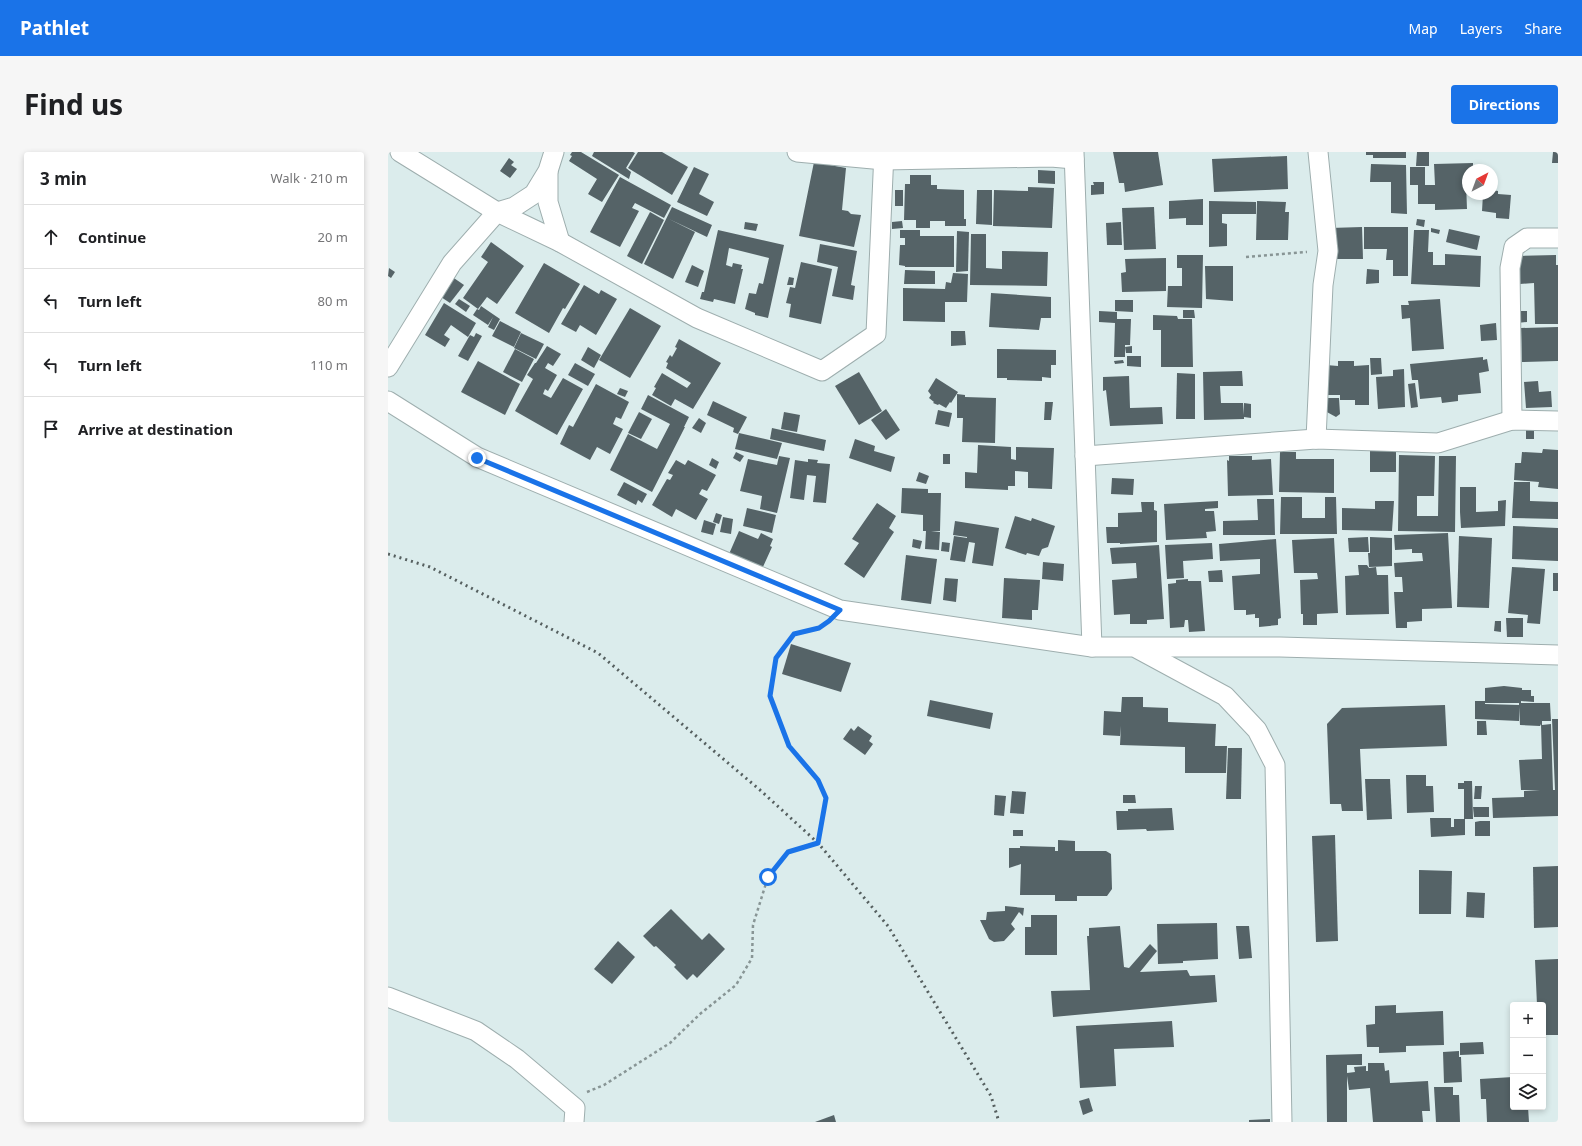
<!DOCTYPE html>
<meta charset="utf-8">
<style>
:root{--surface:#fff;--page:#f6f6f6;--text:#202124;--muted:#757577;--line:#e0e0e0;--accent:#1a73e8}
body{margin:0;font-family:"Noto Sans",sans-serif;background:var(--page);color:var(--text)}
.controls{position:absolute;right:12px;bottom:12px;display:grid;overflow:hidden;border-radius:4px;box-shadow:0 2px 6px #0003}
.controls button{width:36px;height:36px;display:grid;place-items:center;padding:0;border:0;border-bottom:1px solid var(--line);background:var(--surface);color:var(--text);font:20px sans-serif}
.compass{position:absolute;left:1074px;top:12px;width:36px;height:36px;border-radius:50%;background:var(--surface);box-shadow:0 2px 6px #0003;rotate:41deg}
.stop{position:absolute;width:12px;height:12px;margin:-9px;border:3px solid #1a73e8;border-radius:50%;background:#fff}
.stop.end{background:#1a73e8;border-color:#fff;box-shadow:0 1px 4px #0008}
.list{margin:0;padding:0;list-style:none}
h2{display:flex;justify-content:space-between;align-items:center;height:52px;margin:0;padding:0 16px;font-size:17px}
h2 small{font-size:13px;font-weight:400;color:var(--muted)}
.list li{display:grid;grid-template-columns:26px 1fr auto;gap:12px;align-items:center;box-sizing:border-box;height:64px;padding:0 16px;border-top:1px solid var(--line)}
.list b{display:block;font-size:15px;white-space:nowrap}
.list em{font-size:13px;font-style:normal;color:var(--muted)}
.icon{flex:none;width:22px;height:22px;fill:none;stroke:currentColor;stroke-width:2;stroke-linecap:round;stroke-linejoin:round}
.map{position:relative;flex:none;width:1170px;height:970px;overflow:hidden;border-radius:4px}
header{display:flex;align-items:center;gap:24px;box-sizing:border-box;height:56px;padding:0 20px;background:var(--accent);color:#fff}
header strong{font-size:19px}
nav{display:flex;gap:22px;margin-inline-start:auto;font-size:14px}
.intro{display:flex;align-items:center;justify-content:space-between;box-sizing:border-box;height:96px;padding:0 24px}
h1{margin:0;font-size:28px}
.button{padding:10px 18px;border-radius:4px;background:var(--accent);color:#fff;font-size:14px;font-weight:700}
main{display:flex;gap:24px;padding:0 24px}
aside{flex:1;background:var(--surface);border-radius:4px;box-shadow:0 2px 6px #0003}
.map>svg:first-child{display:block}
.building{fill:#556367;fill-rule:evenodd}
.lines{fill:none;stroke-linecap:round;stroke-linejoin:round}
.street-casing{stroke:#9eaeae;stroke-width:21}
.path{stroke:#889595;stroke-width:2.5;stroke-dasharray:3 3;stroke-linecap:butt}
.street{stroke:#fff;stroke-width:19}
.rail{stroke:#555f5f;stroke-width:3;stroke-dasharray:2 4;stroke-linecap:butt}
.route{stroke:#1a73e8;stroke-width:5}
</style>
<header>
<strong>Pathlet</strong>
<nav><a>Map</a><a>Layers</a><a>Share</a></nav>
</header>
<div class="intro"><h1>Find us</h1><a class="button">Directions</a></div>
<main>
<aside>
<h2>3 min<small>Walk · 210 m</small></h2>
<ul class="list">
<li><svg class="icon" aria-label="ahead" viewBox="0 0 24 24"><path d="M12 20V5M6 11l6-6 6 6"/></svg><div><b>Continue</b></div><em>20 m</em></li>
<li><svg class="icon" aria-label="left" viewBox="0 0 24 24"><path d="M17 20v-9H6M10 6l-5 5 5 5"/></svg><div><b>Turn left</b></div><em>80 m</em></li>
<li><svg class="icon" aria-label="left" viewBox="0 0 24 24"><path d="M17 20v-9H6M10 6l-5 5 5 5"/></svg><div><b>Turn left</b></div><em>110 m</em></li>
<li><svg class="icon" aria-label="arrive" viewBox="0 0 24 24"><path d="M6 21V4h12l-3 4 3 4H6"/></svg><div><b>Arrive at destination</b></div></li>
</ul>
</aside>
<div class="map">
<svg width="1170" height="970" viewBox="0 0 1170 970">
<rect width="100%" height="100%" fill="#dbecec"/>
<g class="building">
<polygon points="184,0 193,0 231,23 214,50 200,42 209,27 181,9 184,4 182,3"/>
<polygon points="206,0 245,0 247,1 238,16 243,20 241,27 204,4"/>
<polygon points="250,0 274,0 300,15 284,43 240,16"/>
<polygon points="725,0 770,0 775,33 737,40 736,31 731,31"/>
<polygon points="978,0 1018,0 1018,6 985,6 985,3 978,3"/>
<polygon points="1029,0 1041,0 1041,14 1028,14"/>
<polygon points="1165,0 1170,0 1170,11 1164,11"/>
<polygon points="899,4 900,37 826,40 824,7"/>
<polygon points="121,6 126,10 123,13 129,17 122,26 112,19"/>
<polygon points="426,10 458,16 454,58 460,59 463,62 473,63 466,95 411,84"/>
<polygon points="1085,11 1085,18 1080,18 1080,30 1078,30 1079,57 1047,58 1047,52 1030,52 1030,33 1022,33 1022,15 1037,15 1037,33 1047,33 1046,12"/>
<polygon points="983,12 1018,13 1019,62 1003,61 1003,30 982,30"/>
<polygon points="306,15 321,22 311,42 326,50 319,64 289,50"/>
<polygon points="650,18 667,19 667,32 650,31"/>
<polygon points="522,23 543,23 543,33 549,33 549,37 576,38 576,67 578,67 578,74 557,74 557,69 542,69 542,76 528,76 528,68 516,68 517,32 522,32"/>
<polygon points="232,25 283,53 276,66 247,51 244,56 251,59 232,95 202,80"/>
<polygon points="705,30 716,30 716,42 703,43 703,33 706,33"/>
<polygon points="640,35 666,36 664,76 605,74 606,38 640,39"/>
<rect x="507" y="38" width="8" height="16"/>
<polygon points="589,38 604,38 604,73 588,72"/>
<polygon points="1104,38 1110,39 1110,42 1123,43 1121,67 1108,66 1108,61 1094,59 1095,42 1104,42"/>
<polygon points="815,47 815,73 798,73 798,66 781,67 781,49"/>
<polygon points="821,49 868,50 868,62 834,62 834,71 839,72 839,94 821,95"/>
<polygon points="869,49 898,50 897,60 901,60 900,88 868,88"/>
<polygon points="284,55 324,73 319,85 281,67 307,80 285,127 256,112"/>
<polygon points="766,55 768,97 736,98 734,56"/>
<polygon points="262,60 276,68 254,112 239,104"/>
<polygon points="1029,67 1037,68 1036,75 1028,73"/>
<polygon points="514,69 515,76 504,77 504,70"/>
<polygon points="357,70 370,72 368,79 356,77"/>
<polygon points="733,70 734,93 719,93 718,71"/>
<polygon points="974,75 975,107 942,107 942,76"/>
<polygon points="976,75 1020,75 1020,124 1005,124 1005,108 998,108 999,97 976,97"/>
<polygon points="1043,76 1052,78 1051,82 1043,80"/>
<polygon points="1061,77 1092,84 1089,98 1058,90"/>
<polygon points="330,78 396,93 380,166 367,163 367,161 357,157 361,141 368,142 371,131 375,132 381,106 341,96 338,113 344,115 345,111 354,113 353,117 355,117 347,152 326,147 325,150 312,147 314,140 316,140"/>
<polygon points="512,78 532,78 532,84 566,84 566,115 517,115 517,114 511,113 512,93 517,93 517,86 512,86"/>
<polygon points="1026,78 1041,78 1040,100 1045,100 1045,113 1057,113 1057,102 1093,104 1092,135 1023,132"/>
<polygon points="569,79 581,80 580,119 568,120"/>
<polygon points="583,82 598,82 598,116 614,117 614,99 660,100 659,134 582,133"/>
<polygon points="103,90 136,114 109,152 99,145 90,157 75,146 100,110 93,105"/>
<polygon points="432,92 469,99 463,133 467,134 465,148 444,144 450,115 429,110"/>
<polygon points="789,103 815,103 814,156 779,155 780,134 794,134 794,116 789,116"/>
<polygon points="1168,103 1168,113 1170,113 1170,172 1147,172 1146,131 1132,132 1131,104"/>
<polygon points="778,106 778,139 734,140 733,121 738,120 737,107"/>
<polygon points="413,110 444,117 433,172 401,165 403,152 398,151 402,135 407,136"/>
<polygon points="156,111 192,132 177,157 175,156 161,181 127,161"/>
<polygon points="304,113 316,119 310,135 297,130"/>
<polygon points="817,114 845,114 845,149 818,147"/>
<polygon points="1,116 7,120 3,126 0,124"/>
<polygon points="979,117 991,118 991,131 978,132"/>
<polygon points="517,118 547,119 547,132 516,132"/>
<polygon points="565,121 580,122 579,150 557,150 557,170 515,169 515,136 557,137 558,130 563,131"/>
<polygon points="63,124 76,133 62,151 50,143"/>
<polygon points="401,125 406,126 405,133 399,133"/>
<polygon points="196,133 211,142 213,138 229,147 208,183 192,173 188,180 173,172"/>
<polygon points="603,141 663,145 663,166 653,166 651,178 601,175"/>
<polygon points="71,147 82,154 78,160 67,152"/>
<polygon points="1052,147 1056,197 1024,199 1022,166 1014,167 1013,153 1021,153 1020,149"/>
<polygon points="727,148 745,148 745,160 727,159"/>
<polygon points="56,151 88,171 80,185 63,173 56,183 62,187 57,195 37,183"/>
<polygon points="93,154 112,167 106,178 100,175 105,165 100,173 85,163 89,157 91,158"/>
<polygon points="242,156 273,174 242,226 211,208"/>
<polygon points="795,158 806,158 807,166 795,166"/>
<polygon points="711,159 729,160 729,167 743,167 742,193 737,193 737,205 726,205 727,171 711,170"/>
<polygon points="1128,159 1139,159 1139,170 1129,171"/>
<polygon points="765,163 789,164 790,167 804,167 805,215 773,215 773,178 765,178"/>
<polygon points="112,169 133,180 126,195 104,184"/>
<polygon points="1108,171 1109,188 1093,189 1092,173"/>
<polygon points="1170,175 1170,209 1134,210 1133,176"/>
<polygon points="563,179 577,179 578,193 563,194"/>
<polygon points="88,181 94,184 80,209 70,204 82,183 86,185"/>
<polygon points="133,181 156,192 148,207 126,196"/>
<polygon points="291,187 333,211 305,257 287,247 283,254 264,243 268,236 266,235 274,221 299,236 303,231 278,216 280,211 278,210 282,203 284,205 289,196 287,195"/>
<polygon points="159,194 173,202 165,214 160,211 157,216 169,223 160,239 157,237 155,242 163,246 175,226 195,237 169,283 127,259 145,227 139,223 147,211 148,211"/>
<polygon points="744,194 744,201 738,201 737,195"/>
<polygon points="200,195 213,203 206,216 193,208"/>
<polygon points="127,197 146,207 134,230 115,220"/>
<polygon points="609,197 668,198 668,213 663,213 663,226 654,225 654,229 619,228 619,226 609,226"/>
<polygon points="739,204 753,204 753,215 739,214"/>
<polygon points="1095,205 1095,208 1099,207 1101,219 1091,221 1093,241 1070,243 1070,249 1054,251 1053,245 1032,247 1030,228 1024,228 1022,212"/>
<polygon points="982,206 993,206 994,222 983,223"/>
<polygon points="735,208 736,211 727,212 726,209"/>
<polygon points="90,209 132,232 117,263 73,240"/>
<polygon points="950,209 966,209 966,214 981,213 981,253 967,253 967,248 952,248 952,243 938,243 938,213 950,214"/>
<polygon points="187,211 207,222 200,234 180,223"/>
<polygon points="1016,217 1017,255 990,257 988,225 1005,224 1005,218"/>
<polygon points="854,219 855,234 832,234 833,251 855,251 855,263 856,251 863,252 863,266 856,265 856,267 816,268 815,220"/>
<polygon points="471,220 494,259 471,273 447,234"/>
<polygon points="789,221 807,222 807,267 788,267"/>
<polygon points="741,224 742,256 774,255 775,272 722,274 718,238 715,239 715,225"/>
<polygon points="548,226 570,240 563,251 562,250 558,256 551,252 550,253 545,251 546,250 541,246 543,243 540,239"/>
<polygon points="1150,229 1151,240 1163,239 1164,255 1138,256 1136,230"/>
<polygon points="1027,231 1030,255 1023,256 1020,232"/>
<polygon points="208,232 241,250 233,267 228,265 225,272 235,277 222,302 209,295 202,308 172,292 181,273 185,275"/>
<polygon points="232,236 240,239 237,245 229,242"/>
<polygon points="569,242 577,243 577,245 608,246 607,291 574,290 575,266 569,266"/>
<polygon points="260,243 301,265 296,275 297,275 264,340 222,318 240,282 269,297 282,272 253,257"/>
<polygon points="935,246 951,246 952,262 948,265 937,259"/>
<polygon points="325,249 359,265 350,282 345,280 346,276 319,263"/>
<polygon points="657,250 665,250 663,268 656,268"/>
<polygon points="498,257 512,278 498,288 483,268"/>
<polygon points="550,258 564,261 561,275 547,272"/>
<polygon points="251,260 264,267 253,287 240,281"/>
<polygon points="396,260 412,263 409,280 393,277"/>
<polygon points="311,266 318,271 313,281 304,276"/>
<polygon points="384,276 438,288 436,299 382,287"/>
<rect x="1138" y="278" width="8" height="9"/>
<polygon points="351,281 394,291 389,307 347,297"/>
<polygon points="467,287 487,294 486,299 507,305 503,320 461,306"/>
<polygon points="590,293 623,295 623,307 628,308 628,295 666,296 664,337 640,336 640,320 627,319 627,334 620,334 620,338 577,336 577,320 589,321"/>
<polygon points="1155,297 1170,298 1170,337 1150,335 1151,330 1126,328 1127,311 1133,311 1134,300 1154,301"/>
<rect x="982" y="298" width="26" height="22"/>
<polygon points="348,300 356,304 352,310 345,306"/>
<polygon points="892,300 908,300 908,307 946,307 946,341 891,340"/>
<rect x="555" y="302" width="7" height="10"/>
<polygon points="1011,303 1047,304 1046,344 1029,344 1029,364 1050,364 1051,304 1068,304 1067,380 1010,379"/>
<polygon points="391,304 402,306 389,361 372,357 374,344 352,339 360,307 389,313"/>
<polygon points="841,304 864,304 864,308 883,307 885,343 840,344 839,308 841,309"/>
<polygon points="324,306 331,310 328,317 321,313"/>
<polygon points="420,307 430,308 429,311 442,312 438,351 425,350 428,324 419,323 416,348 402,346 407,308 420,310"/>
<polygon points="288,308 297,313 300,308 328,323 319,339 314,337 311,342 320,347 308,368 288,357 284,365 264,353 279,327 282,328 285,323 280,321"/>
<polygon points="531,320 541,324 538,332 528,329"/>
<polygon points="724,326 746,327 745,343 723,342"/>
<polygon points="236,330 259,342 254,351 250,348 248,353 229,343"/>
<polygon points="1126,330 1142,330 1142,349 1170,350 1170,367 1124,366"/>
<polygon points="1072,335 1088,335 1088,360 1110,359 1110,349 1118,348 1117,374 1073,376 1072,360 1080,360 1072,360"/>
<polygon points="514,336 540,337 540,341 553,341 552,379 543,379 552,380 551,398 537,397 538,379 535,379 535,363 513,361"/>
<polygon points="893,345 914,345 914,366 937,366 937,345 948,345 949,382 892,382"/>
<polygon points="869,347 886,347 887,383 835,383 835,369 870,368"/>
<polygon points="830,349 830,356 817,357 817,359 826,359 828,379 818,380 819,386 778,388 776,352"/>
<polygon points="987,349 1006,349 1004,379 954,378 954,356 987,357"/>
<polygon points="753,350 766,350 766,358 769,359 769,390 732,392 732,391 719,391 718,375 730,375 730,361 754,360"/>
<polygon points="489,351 508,364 501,376 506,380 476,426 456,412 471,391 464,387"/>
<polygon points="359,356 388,363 384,381 355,374"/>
<polygon points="328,361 334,363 331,372 325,370"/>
<polygon points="627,364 643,369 644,366 667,374 660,395 654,397 651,404 639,401 638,403 617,396"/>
<polygon points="335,365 345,367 343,382 332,380"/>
<polygon points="316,368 328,372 325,383 313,380"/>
<polygon points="567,369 611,376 605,414 584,411 587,391 581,390 577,410 562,408 566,384 579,386 579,385 565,383"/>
<polygon points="1125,374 1170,376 1170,409 1124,407"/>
<polygon points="351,379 370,387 373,381 385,387 382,394 384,395 374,417 341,402"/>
<polygon points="1060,381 1064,456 1034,457 1034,469 1019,470 1019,476 1008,476 1006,440 1015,440 1014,425 1007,425 1006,411 1035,409 1034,401 1024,401 1024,397 1007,398 1006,383"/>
<polygon points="1071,384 1104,386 1101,456 1069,455"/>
<polygon points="980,385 981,400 961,400 960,386"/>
<polygon points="982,385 1004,386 1004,414 981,415 980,401 982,401"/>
<polygon points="946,386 950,461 929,462 929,473 915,473 915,462 913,462 912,428 930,427 929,421 906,421 904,388"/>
<polygon points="525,387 534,389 532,397 524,395"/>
<polygon points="888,387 893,466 890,467 890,473 871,475 871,466 867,466 867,462 858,463 858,458 846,458 844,424 872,422 872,407 832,409 831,392"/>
<polygon points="554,390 562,391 561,400 553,399"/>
<polygon points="824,391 825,407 795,409 796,426 779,427 777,393"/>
<polygon points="771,393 776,467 759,468 759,472 742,472 742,462 726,463 724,428 749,426 748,411 724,412 722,396"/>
<polygon points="518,403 549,407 543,452 513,448"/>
<polygon points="655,410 676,412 675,429 654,427"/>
<polygon points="970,413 979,413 981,416 988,415 989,423 1000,423 1001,462 958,463 957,424 971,423"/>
<polygon points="1124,415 1157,417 1152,472 1139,471 1140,463 1120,461"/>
<polygon points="834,418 835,430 821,430 820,419"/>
<rect x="1165" y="421" width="5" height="18"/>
<polygon points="557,426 570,427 568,450 555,448"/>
<polygon points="616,426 652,428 650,458 644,458 644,468 614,466"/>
<polygon points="800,427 800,429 813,429 817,479 801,480 800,468 797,468 796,475 782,476 780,432 788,431 788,428"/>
<polygon points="1118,466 1135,466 1135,485 1119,485"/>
<polygon points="1107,469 1113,469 1113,480 1106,479"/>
<polygon points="403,492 463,511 453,540 394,522"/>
<path d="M1116,534L1134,536V538H1143V544H1146V550L1133,549V551H1162L1163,569H1154V573L1163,572L1165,638H1167L1164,567H1170V664L1105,666L1104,646L1136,645V639L1152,638H1133L1131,608L1154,607L1153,572L1152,574L1132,573L1131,555V569L1087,567V549H1097V536ZM1097,551H1131V553L1097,552Z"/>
<polygon points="734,545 755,545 755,555 780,556 780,570 828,572 827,594 839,594 838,621 797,621 797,595 732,593 733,574 732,584 715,583 716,559 733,560"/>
<polygon points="542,548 605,561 602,577 539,564"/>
<polygon points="1057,553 1059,594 972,597 975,659 954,659 953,652 942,652 939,572 954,556"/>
<polygon points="1089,569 1098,569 1099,583 1089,583"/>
<polygon points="470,574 484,584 481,589 485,592 477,603 455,587 463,576 466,579"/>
<polygon points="840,596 854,596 853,647 838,647"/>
<polygon points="1018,623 1038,623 1038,634 1045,634 1046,660 1019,661"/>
<polygon points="977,627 1002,627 1004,667 979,668"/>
<polygon points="1076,629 1084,629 1085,667 1076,667 1076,637 1070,637 1070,631 1076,631"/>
<polygon points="1087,634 1094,634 1093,647 1086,647"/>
<polygon points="624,639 638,640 636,662 622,661"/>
<polygon points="607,643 618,644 616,664 606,663"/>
<polygon points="735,643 747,643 748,651 735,651"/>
<polygon points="1085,655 1101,655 1101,665 1086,665"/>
<polygon points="784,656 786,678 759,679 758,677 729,678 728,659 740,659 740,657"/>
<polygon points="1042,666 1063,666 1063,675 1066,675 1066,667 1077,667 1077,683 1043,685"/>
<polygon points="1092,669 1102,669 1102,684 1087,684 1087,670"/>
<rect x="625" y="678" width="10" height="6"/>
<polygon points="947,683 950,789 928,790 924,684"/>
<polygon points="670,688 687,689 687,699 718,699 723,702 724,737 719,744 689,744 689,749 667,749 667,743 632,743 633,712 621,716 621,696 632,696 632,694 667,695 667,699 670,699"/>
<polygon points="1170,714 1170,775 1146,776 1145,715"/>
<polygon points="1031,718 1064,719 1063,762 1031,762"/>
<polygon points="1079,740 1097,741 1096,766 1078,765"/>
<polygon points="617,754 636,756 635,764 631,760 623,772 627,777 616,789 606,790 601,787 592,768 598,768 599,760 617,759"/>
<polygon points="283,757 314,788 321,781 337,797 309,826 305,822 299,828 286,815 288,813 268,794 266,795 255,784"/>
<polygon points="643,763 669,763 669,803 637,803 637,775 643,775"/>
<polygon points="829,771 830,807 795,809 795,811 770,812 769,772"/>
<polygon points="732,774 736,815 741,816 762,792 769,799 752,820 799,818 802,824 827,823 829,850 665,865 663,839 702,838 699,784 701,784 701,776"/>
<polygon points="848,774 861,774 864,806 851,807"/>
<polygon points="230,789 247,805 224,832 206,817"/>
<polygon points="1170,807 1170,883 1155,883 1155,853 1149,853 1147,808"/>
<polygon points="1008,853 1008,861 1055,859 1056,893 1018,894 1018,900 991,901 991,895 979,895 978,873 987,872 987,854"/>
<polygon points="784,869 786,895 726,897 728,934 692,936 688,874"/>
<polygon points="1095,890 1096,902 1072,903 1072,891"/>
<polygon points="1071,899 1071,905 1073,905 1074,930 1056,931 1055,900"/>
<polygon points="974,902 974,913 959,913 959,921 967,920 966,915 978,914 978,919 980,919 980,911 996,911 997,919 1001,918 1002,931 1040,929 1042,959 1034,959 1035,970 985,970 982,936 961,938 959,924 959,970 939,970 938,903"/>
<polygon points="1125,925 1125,955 1140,955 1141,970 1099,970 1098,947 1093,947 1092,927"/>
<polygon points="1046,935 1065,935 1065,943 1071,943 1072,970 1048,970"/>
<polygon points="701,946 705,959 695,963 691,949"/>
<polygon points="446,963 448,970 427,970"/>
<polygon points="882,967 882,970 861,970 861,968"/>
</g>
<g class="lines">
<defs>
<g id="street">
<polyline points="12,0 109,60 172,90 309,166 434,219 488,182 496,0"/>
<polyline points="409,0 496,8 663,5 686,7"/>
<polyline points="686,0 704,495"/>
<polyline points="160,20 160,50 172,90"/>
<polyline points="0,215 64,111 109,60 126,55 146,42 160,19 166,0"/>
<polyline points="0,249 89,305 452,458 704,495 892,495 1170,503"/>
<polyline points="1124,268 1122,116 1126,95 1139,86 1170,86"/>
<polyline points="928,287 935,133 940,99 930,0"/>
<polyline points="697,304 928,287 1050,291 1124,268 1170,269"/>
<polyline points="750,497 837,544 869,578 887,613 894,970"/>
<polyline points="0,845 88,879 129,907 187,956 186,970"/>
</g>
</defs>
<use href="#street" class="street-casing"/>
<g class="path">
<polyline points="858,105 919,100"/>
<polyline points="199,940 216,933 282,891 312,862 348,833 364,806 365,773 380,725 400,700 430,691 438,646 430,628 401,594 382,544 388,506 407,482 431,476 434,473"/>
</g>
<use href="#street" class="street"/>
<polyline class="rail" points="0,402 42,415 210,501 372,638 430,691 500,774 603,944 611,970"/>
</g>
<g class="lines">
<polyline class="route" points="89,306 452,458 441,469 431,476 406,482 388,506 382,544 401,594 430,628 438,646 430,691 400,700 380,725"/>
</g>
</svg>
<div class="controls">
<button>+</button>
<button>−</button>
<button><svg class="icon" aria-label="layers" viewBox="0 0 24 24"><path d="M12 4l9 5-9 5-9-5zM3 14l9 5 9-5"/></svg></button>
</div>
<svg class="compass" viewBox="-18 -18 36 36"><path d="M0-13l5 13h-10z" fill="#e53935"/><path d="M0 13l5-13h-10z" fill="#757577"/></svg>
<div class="stop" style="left:380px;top:725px"></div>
<div class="stop end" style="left:89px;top:306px"></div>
</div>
</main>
